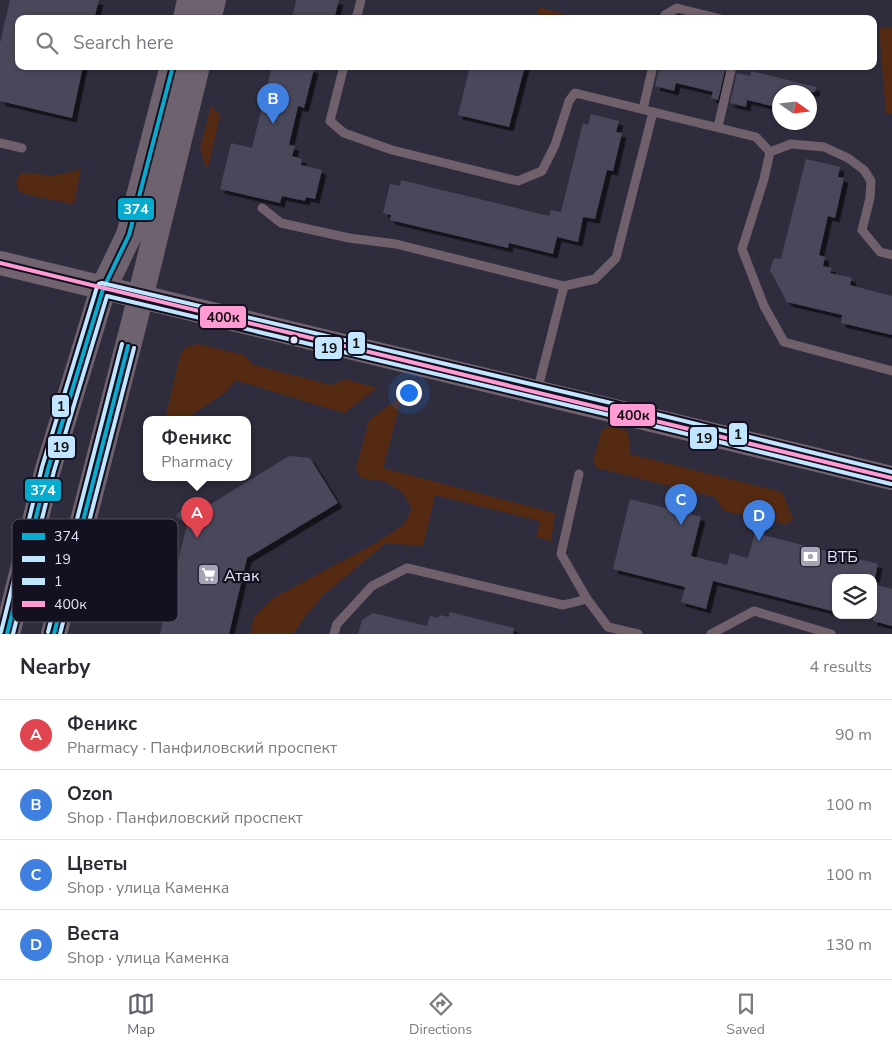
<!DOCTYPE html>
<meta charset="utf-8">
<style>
:root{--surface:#fff;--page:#f7f7f7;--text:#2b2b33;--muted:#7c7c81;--line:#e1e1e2;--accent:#62616e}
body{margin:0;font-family:"Nunito Sans",sans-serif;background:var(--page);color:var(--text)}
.controls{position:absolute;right:15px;bottom:15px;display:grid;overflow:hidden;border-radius:10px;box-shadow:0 1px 4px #0004}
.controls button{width:45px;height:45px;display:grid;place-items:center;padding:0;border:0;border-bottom:1px solid var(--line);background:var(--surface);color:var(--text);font:25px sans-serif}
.compass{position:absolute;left:772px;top:85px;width:45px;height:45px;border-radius:50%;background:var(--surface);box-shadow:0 1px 4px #0004;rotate:104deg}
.you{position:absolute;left:408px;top:392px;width:18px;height:18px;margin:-12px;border:4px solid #fff;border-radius:50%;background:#1a73e8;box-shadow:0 0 0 8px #1a73e833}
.badge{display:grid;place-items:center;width:32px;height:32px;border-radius:50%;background:var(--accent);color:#fff;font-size:16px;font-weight:700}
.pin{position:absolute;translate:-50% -41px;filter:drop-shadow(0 1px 2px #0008)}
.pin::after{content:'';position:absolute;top:26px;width:18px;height:15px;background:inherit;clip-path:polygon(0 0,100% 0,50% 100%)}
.popup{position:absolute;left:143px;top:416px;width:108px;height:65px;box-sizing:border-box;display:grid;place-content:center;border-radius:10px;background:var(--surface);filter:drop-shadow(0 1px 4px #0005);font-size:16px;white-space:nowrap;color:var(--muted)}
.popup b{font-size:19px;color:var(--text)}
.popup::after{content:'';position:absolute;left:50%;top:100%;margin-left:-10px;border:10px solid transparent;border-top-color:var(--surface)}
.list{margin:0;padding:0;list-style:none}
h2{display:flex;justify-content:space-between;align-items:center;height:65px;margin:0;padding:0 20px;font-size:21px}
h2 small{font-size:16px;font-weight:400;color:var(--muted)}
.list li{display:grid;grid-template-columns:32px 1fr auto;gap:15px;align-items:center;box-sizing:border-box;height:70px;padding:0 20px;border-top:1px solid var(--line)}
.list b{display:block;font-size:19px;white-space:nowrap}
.list p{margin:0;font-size:16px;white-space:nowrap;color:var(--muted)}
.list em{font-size:16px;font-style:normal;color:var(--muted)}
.icon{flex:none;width:28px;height:28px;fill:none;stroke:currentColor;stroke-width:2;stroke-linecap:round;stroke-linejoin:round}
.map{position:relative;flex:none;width:892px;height:634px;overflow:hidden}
.search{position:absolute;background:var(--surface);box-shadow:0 1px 4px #0004;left:15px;right:15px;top:15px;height:55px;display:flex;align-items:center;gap:12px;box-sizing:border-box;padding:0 18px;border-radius:10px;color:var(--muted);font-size:19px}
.sheet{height:345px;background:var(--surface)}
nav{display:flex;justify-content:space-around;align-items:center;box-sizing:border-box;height:70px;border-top:1px solid var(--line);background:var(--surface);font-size:14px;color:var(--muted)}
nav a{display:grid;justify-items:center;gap:2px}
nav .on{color:var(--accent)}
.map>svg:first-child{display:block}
.green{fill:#552a12}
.building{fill:#4a475a;filter:url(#shadow)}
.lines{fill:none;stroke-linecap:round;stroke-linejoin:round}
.service{stroke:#6f606b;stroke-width:9}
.secondary{stroke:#726370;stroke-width:24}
.primary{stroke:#6f626f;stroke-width:26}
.bus-1-casing{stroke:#13111f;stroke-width:8}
.bus-2-casing{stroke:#13111f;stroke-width:8}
.bus-3-casing{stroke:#13111f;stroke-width:8}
.bus-4-casing{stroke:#13111f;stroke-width:8}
.bus-1{stroke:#06acd0;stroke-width:4}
.bus-2{stroke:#c2e6ff;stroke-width:4}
.bus-3{stroke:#c2e6ff;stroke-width:4}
.bus-4{stroke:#ff9ad2;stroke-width:4}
.bus-dot{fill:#e4e3f7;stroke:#13111f;stroke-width:2}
.labels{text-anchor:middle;stroke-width:4.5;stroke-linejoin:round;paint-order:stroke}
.poi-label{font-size:16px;fill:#e4e3f7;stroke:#13111f;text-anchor:start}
.key{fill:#13111f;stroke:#525060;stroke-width:1}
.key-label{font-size:14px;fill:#e4e3f7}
.line-badge{stroke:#13111f;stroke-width:2}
.badge-label{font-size:14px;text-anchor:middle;font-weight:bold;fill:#fff}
.pale-badge-label{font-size:14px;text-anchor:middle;font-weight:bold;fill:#111}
</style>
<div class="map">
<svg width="892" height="634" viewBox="0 0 892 634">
<defs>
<filter id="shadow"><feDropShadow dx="4.5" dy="4.5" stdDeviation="0" flood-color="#0009"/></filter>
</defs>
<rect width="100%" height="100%" fill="#2f2d3d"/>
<g class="green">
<polygon points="539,7 583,19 536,19"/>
<polygon points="892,27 892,114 886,114 879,28"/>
<polygon points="211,106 220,115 208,167 206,167 200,148"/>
<path d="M81,169L74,204L29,195L19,191L16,182L20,173C29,172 36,174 45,175C57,176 70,172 81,169Z"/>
<polygon points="198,344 244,355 254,365 332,385 345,379 377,388 344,413 235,380 226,392 190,416 174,419 165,419 180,356 185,347"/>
<polygon points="402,396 383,468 555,513 551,541 536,537 540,521 435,495 423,546 386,543 323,595 303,619 293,634 250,634 254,617 273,598 374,544 403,525 412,509 403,493 385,481 360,478 356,468 369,420"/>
<polygon points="610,426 628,431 630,454 782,492 793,519 786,524 724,511 715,497 597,468 593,460 602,430"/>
</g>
<g class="building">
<polygon points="10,0 99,0 94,19 19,19 19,66 83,66 72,118 0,101 0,43"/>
<polygon points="296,0 339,0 334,19 292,19"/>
<polygon points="272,66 304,66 314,69 304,108 298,106 289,145 295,146 292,156 302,159 301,165 322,170 315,199 306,197 305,201 282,196 280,203 220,189 231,143 252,148"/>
<polygon points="470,66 525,66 509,127 458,115"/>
<polygon points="660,66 721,66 720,68 725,70 718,100 711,98 713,92 676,83 674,91 655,86"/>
<polygon points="751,71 816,87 815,92 780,92 780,108 747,100 746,107 730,103 737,73 750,76"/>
<polygon points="591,114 619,121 616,132 622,133 613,171 607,170 595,219 583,217 578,242 557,237 553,254 509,243 508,248 390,220 391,215 383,213 390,184 400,186 401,180 549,216 551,210 561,212 583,123 588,125"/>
<polygon points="806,159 840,167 838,177 844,178 835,218 828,216 819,255 825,257 823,266 832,268 830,273 852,278 850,285 892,296 892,335 841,323 842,315 787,302 770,270 774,258 781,259"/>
<polygon points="289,456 310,458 338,503 247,558 229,634 160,634 187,525 176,516 187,503 198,512"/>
<polygon points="630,499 701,517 691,556 727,565 730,553 748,558 755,533 878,564 875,578 836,578 836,612 713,581 706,609 681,602 685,587 613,569"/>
<polygon points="873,584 892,589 892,626 873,621"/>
<polygon points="450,612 514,628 513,634 358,634 362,620 373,613 427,626 430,616 438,618 439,615 449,617"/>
</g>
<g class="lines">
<g class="service">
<polyline points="356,19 361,0"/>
<polyline points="664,19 665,15 677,8 721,19"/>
<polyline points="344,66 330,121 344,133 392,150 518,181 542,171 555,145 569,101 575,93 756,137 770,152"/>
<polyline points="643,109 653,66"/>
<polyline points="718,127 732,66"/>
<polyline points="0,143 22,148"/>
<polyline points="262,208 281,223 349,238 396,244 564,286 595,279 616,258 653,112"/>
<polyline points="892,255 880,252 862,230 870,198 871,181 864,170 848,158 824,147 791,144 770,152 764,179 742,249 764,306 784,342 892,371"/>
<polyline points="537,392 564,286"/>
<polyline points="579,474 561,554 587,599 608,627 638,634"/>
<polyline points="334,634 337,624 372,586 407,568 563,605 587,599"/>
<polyline points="711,634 754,611 831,634"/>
</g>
<polyline class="secondary" points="0,263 892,478"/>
<g class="primary">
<polyline points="186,19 190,0"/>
<polyline points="208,19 213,0"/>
<polyline points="7,634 48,469 103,289 129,235 173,66"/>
<polyline points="54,634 135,319 197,66"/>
</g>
<defs>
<g id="bus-1">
<polyline points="7,634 48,469 103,289 129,235 173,66"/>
<polyline points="54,634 128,346"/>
</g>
<g id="bus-2">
<polyline points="13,634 54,471 107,296 605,414 891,484"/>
<polyline points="60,634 134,348"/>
</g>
<g id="bus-3">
<polyline points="1,632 42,467 97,287 99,284 102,283 607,402 892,472"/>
<polyline points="48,632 122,344"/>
</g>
<polyline id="bus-4" points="0,263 892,478"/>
</defs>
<use href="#bus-1" class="bus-1-casing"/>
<use href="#bus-2" class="bus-2-casing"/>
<use href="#bus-3" class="bus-3-casing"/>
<use href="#bus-4" class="bus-4-casing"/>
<use href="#bus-1" class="bus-1"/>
<use href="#bus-2" class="bus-2"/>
<use href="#bus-3" class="bus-3"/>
<use href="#bus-4" class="bus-4"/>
</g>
<defs>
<symbol id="bank-square" viewBox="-11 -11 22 22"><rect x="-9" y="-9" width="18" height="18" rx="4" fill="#a5a3b6" stroke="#13111f"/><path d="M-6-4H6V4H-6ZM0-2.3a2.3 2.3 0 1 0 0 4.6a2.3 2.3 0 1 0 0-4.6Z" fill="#fff"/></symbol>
<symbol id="supermarket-square" viewBox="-11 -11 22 22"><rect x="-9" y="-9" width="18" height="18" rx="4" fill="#a5a3b6" stroke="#13111f"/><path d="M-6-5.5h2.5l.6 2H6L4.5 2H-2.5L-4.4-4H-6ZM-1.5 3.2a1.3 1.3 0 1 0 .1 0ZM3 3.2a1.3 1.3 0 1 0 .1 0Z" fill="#fff"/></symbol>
</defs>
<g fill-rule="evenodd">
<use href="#bank-square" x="798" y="544" width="25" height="25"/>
<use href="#supermarket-square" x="196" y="562" width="25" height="25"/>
</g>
<circle class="bus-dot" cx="294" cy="340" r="4.5"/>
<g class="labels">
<g class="poi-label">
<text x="827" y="562">ВТБ</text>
<text x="224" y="581">Атак</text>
</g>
</g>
<rect x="12" y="519" width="166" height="103" rx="8" class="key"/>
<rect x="22" y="533" width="23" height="7" fill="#06acd0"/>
<rect x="22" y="556" width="23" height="6" fill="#c2e6ff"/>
<rect x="22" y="578" width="23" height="7" fill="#c2e6ff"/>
<rect x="22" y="601" width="23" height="6" fill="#ff9ad2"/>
<g class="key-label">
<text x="54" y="541">374</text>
<text x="54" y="564">19</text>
<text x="54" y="586">1</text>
<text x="54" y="609">400к</text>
</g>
<g class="line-badge">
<rect x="117" y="197" width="38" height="24" rx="5" fill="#06acd0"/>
<rect x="199" y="305" width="48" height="24" rx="5" fill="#ff9ad2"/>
<rect x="347" y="331" width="19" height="24" rx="5" fill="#c2e6ff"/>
<rect x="314" y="336" width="29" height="24" rx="5" fill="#c2e6ff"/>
<rect x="51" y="394" width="19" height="24" rx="5" fill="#c2e6ff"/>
<rect x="609" y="403" width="47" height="24" rx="5" fill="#ff9ad2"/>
<rect x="728" y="422" width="20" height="24" rx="5" fill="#c2e6ff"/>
<rect x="689" y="426" width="29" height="24" rx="5" fill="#c2e6ff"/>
<rect x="47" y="435" width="29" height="24" rx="5" fill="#c2e6ff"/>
<rect x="24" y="478" width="38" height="24" rx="5" fill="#06acd0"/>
</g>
<g class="badge-label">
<text x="136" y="214">374</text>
<text x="43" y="495">374</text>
</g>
<g class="pale-badge-label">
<text x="223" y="322">400к</text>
<text x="356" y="348">1</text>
<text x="329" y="353">19</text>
<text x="61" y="411">1</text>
<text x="633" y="420">400к</text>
<text x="738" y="439">1</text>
<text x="704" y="443">19</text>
<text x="61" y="452">19</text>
</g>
</svg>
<div class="controls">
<button><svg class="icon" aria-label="layers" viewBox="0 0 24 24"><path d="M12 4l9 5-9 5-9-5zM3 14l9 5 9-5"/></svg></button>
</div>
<svg class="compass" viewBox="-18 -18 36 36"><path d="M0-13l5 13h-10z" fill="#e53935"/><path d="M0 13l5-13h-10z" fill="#7c7c81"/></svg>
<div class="you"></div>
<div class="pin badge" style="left:197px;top:538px;background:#e0444e">A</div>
<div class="popup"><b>Феникс</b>Pharmacy</div>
<div class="pin badge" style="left:273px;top:124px;background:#3f7fe0">B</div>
<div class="pin badge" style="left:681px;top:525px;background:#3f7fe0">C</div>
<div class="pin badge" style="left:759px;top:541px;background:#3f7fe0">D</div>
<div class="search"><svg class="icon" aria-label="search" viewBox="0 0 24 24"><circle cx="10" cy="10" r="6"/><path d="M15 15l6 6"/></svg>Search here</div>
</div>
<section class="sheet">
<h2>Nearby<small>4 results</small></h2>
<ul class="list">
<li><span class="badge" style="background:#e0444e">A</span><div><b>Феникс</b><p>Pharmacy · Панфиловский проспект</p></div><em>90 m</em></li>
<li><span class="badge" style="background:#3f7fe0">B</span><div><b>Ozon</b><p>Shop · Панфиловский проспект</p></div><em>100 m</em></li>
<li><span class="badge" style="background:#3f7fe0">C</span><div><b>Цветы</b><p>Shop · улица Каменка</p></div><em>100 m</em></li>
<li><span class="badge" style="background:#3f7fe0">D</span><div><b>Веста</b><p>Shop · улица Каменка</p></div><em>130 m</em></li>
</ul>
</section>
<nav>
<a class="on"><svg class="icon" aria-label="map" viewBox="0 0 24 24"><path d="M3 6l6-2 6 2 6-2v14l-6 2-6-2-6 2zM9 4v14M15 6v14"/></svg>Map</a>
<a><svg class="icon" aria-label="directions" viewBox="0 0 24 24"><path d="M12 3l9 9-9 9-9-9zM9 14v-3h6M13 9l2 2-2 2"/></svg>Directions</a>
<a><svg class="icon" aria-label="saved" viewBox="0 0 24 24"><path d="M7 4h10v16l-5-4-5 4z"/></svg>Saved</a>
</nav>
